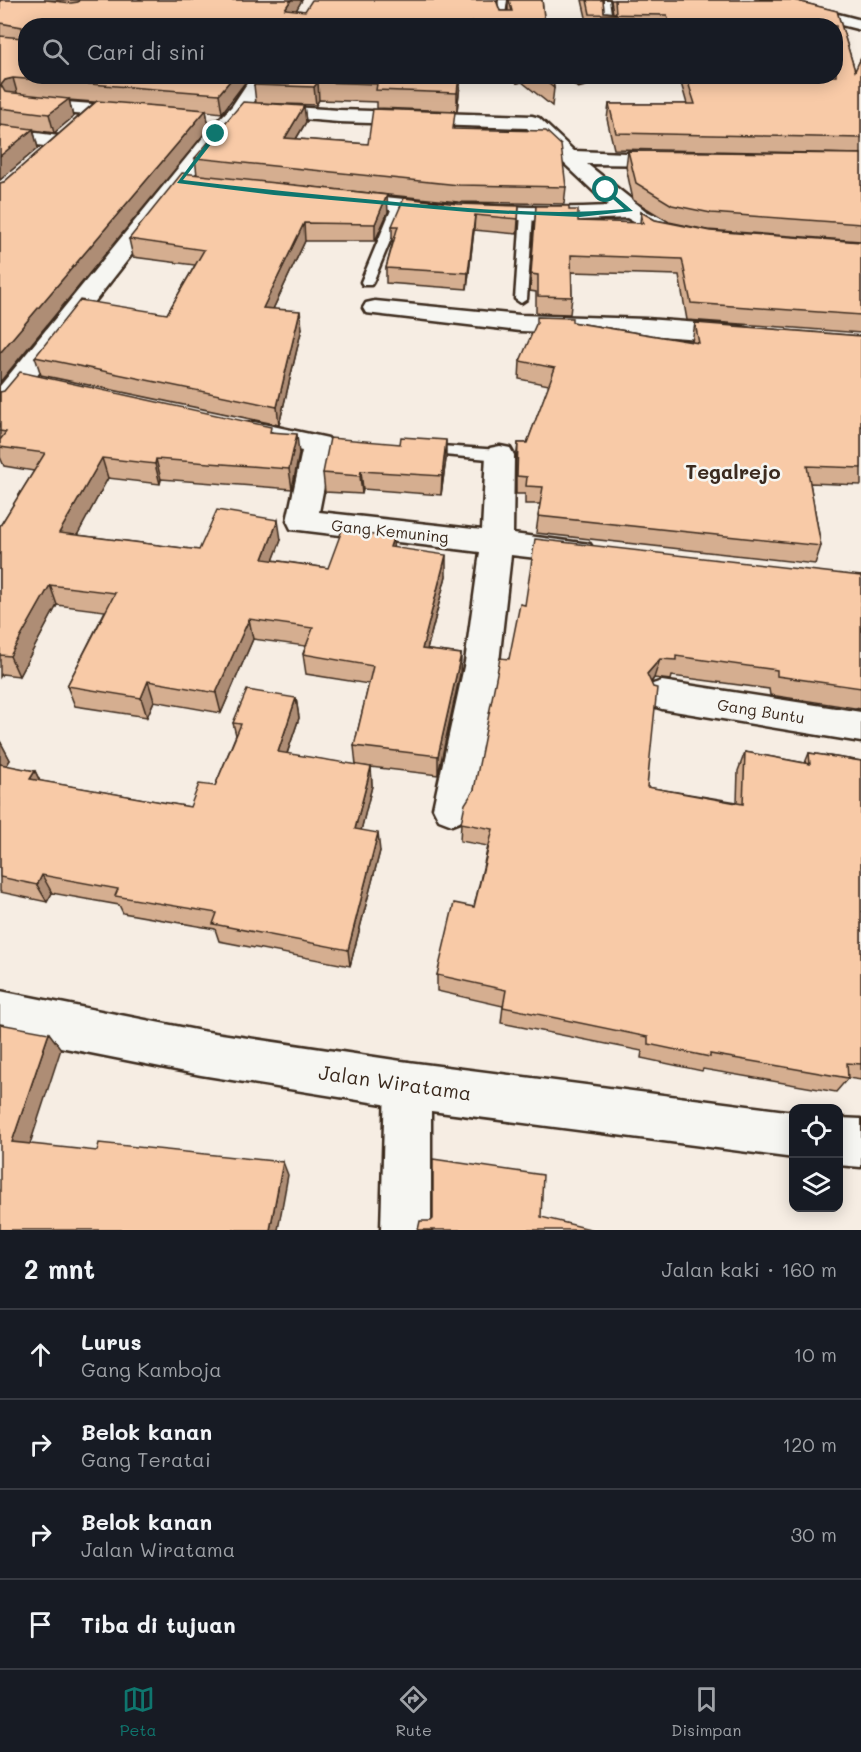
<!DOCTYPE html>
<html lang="id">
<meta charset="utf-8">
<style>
:root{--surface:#171b24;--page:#242831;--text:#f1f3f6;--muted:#9ea1a6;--line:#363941;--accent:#0f766e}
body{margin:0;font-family:Mali,sans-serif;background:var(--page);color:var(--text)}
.controls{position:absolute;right:18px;bottom:18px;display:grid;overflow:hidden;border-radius:12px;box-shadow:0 3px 15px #0003}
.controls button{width:54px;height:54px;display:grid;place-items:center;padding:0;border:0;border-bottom:2px solid var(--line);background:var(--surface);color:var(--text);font:30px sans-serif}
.stop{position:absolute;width:18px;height:18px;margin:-14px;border:4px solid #0f766e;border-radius:50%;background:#fff}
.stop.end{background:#0f766e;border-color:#fff;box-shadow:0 2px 6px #0008}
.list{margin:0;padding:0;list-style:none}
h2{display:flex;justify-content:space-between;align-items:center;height:78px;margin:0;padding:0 24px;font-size:26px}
h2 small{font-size:20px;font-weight:400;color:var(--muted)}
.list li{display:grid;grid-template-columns:39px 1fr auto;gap:18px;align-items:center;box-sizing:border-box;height:90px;padding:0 24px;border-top:2px solid var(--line)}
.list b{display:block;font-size:22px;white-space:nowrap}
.list p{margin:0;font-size:20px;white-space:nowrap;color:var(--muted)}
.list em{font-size:20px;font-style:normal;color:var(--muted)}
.icon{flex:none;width:33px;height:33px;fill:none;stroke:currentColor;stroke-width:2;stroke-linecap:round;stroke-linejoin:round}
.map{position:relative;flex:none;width:861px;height:1230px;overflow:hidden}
.search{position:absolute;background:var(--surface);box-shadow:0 3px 15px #0003;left:18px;right:18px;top:18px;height:66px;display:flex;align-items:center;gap:15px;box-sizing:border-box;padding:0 21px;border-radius:24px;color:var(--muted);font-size:22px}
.sheet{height:438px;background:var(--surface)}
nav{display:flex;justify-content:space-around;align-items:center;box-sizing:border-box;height:84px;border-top:2px solid var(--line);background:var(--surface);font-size:16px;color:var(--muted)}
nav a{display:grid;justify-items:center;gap:3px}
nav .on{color:var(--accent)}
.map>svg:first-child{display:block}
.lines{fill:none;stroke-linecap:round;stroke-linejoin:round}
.service-casing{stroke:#3b2a1e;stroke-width:5}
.minor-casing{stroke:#3b2a1e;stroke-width:5}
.tertiary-casing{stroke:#3b2a1e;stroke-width:5}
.service{fill:#f6f6f2;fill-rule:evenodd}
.minor{fill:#f6f6f2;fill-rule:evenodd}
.tertiary{fill:#f6f6f2;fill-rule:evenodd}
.wall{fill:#d5ae90;stroke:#3b2a1e;stroke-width:1.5}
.shaded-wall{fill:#ae8d75;stroke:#3b2a1e;stroke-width:1.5}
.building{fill:#f8caa7;stroke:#3b2a1e;stroke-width:1.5}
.route{fill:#0f766e}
.labels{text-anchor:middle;stroke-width:5;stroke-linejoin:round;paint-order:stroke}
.street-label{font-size:16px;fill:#3b2a1e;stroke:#f6f6f2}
.quarter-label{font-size:20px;font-weight:bold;fill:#3b2a1e;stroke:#f6f6f2}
.near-street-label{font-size:20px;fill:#3b2a1e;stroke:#f6f6f2}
</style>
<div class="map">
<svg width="861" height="1230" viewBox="0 0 861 1230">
<rect width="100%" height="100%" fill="#f6ede3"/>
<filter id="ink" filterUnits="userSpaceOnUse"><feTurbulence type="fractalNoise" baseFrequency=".0167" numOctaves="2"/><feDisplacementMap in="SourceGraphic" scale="12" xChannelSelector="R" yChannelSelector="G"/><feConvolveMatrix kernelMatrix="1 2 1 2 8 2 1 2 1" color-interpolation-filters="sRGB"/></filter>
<g filter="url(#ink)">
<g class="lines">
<defs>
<g id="service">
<polygon points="499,0 507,0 505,15 510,26 501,26 497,15"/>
<polygon points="601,0 609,0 613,26 605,26"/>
<polygon points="567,76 577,76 586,84 578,86"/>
<polygon points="399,202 405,205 373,282 371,285 363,285 361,282 393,205"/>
<polygon points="527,211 533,214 527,299 521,303 515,299 521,214"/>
<polygon points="426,445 500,450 507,455 500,460 421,453 419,450"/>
</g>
<g id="minor">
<polygon points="756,0 784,0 861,20 861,30 758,4"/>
<polygon points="252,76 271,76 246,114 223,138 10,410 0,413 0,386 209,130 232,106"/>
<polygon points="27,99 131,107 138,109 141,113 138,117 131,119 20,109 17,105 20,101"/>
<path d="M262,105L339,110L532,116L539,118L574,151L678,155L681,159L678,163L671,165L587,164L646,211L688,230L691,235L688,240L680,242L672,240L651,232L627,218L558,221L486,219L336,205L333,200L336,195L344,193C432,202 521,211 609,206L527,128L339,122L255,115L252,111L255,107Z"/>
<polygon points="0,128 59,136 66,138 69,142 66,146 59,148 0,140"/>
<polygon points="375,301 520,315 646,319 740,326 749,329 753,334 749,339 740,342 646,335 520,331 366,313 363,308 366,303"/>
<polygon points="254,422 328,438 332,445 319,512 482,530 486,455 490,448 500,446 510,448 514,455 513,534 590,544 595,552 590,560 579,563 511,555 499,662 471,808 465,820 452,825 439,820 433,808 465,662 480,552 291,529 287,521 302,451 244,437 240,431 244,425"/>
<polygon points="662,681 861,712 861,742 662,709 650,705 644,695 650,685"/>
<polygon points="408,1062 424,1069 431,1085 431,1230 381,1230 385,1085 392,1069"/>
</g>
<g id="tertiary">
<polygon points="0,991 201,1031 408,1062 794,1112 794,1158 408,1108 201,1075 0,1035"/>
<polygon points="838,1118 861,1119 861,1167 838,1165"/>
</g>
</defs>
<use href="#service" class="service-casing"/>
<use href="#minor" class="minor-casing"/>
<use href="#tertiary" class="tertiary-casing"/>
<use href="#service" class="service"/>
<use href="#minor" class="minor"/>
<use href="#tertiary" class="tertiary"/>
</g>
<g class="wall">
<polygon points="0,0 302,0 296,10 305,11 497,0 497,2 500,11 508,11 508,0 542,0 545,26 26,26 26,76 250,76 222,113 206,111 209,128 0,382 0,183 4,182 95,102 69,100 73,117 54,133 33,130 38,148 0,180"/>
<polygon points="582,0 603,0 604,12 613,13 611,0 793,0 837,11 855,71 861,58 861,154 614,149 607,119 609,104 687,104 679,76 836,76 836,26 588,26"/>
<polygon points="259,76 461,76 457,111 377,108 377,102 319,100 316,105 256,103 254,85"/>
<polygon points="510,76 552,76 554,88 552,106 522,82 517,83"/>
<polygon points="304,106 306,122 296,139 368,144 454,129 566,187 564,204 458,202 271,183 388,212 375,241 305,241 273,309 302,328 279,425 41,375 35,357 167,314 195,265 133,257 129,239 197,175 195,158"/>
<polygon points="628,151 861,154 861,241 707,230 669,222 633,200 626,167"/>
<polygon points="519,206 517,234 474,230 467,289 386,283 386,268 393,241 392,241 392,226"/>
<polygon points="536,206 569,210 578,221 640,223 641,212 655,220 710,231 861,242 861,333 687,320 679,275 571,272 572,297 570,314 536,313 536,292 530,291"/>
<polygon points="572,322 692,342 695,323 861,336 861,485 810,483 821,546 815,564 536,533 540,504 525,504 525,494 516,494 516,460 518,443 527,443 549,385 519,379 520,361"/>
<polygon points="0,392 272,432 299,454 292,489 161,479 160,484 108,478 77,535 199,550 281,540 273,560 328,568 394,548 446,576 427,650 461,654 460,674 438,775 362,766 371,767 372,786 361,830 380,851 350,966 219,941 215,929 123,913 119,905 52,893 47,902 0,892 0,741 10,760 6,766 35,771 40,781 190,807 215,786 236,735 233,723 296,698 299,718 287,754 356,765 354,746 369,684 306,674 303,654 306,646 253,639 221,713 154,701 147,717 75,706 67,686 105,611 57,605 19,676 2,674 0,677 0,526 34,471 4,466 0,457"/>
<polygon points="400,444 446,459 441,495 363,489 362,494 325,492 323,473"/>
<polygon points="861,576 861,709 770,695 769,689 672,676 671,680 654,678 651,683 647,787 737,802 738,771 745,752 805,763 809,753 861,761 861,1080 848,1078 836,1092 703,1069 702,1071 641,1058 642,1051 501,1023 503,1006 437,991 437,975 474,907 488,846 460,841 461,823 474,790 509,659 525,605"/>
</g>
<g class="shaded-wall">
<polygon points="291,0 302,0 287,26 285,9"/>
<polygon points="234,76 250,76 222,113 219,94"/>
<polygon points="459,76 461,76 457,111 457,93"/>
<polygon points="517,76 522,76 522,82 517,83"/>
<polygon points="13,78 18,96 6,103 1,85 5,80"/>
<polygon points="318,82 319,100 316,105 314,87"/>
<polygon points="69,99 73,117 54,133 49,114"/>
<polygon points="304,106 306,122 287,154 285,138"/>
<polygon points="206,110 209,128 0,382 0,353"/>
<polygon points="33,129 38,148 0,180 0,156"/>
<polygon points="387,195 388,212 375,241 375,224"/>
<polygon points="475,215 474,230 467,289 468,273"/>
<polygon points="304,223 305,241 265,326 263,308"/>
<polygon points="300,311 302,328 279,425 277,407"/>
<polygon points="297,434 299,454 292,489 289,469"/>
<polygon points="446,440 446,459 441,495 442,476"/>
<polygon points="102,458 108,478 67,554 59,533"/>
<polygon points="156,459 161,479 160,484 155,464"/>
<polygon points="361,471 363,489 362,494 360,476"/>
<polygon points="278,520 281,540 266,579 263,559"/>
<polygon points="393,538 394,558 390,547"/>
<polygon points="446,555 446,576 422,669 422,649"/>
<polygon points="50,585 57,605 19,676 10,656"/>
<polygon points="249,619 253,639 221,713 216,693"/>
<polygon points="461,654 460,674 438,775 438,756"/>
<polygon points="660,659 654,678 642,694 647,674"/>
<polygon points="148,681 154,701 147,717 141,698"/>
<polygon points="296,698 299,718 281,771 278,752"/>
<polygon points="0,741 10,760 0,776"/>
<polygon points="371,767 372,786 357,847 355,829"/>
<polygon points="35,771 44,790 30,779"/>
<polygon points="378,833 380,851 350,966 348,950"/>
<polygon points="42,875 52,893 47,902 37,885"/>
<polygon points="49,1033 61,1049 26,1156 12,1142"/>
<polygon points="283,1162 288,1175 278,1230 270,1230"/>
</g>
<g class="building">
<polygon points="0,0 46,0 71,3 78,2 79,0 291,0 285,9 305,11 312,0 496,0 500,11 512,11 509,0 542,0 545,26 476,26 473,22 472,26 26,26 26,76 234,76 219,94 13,78 5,80 1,85 5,92 69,99 49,114 0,108 0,36 23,38 22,27 0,23"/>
<polygon points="587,0 603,0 604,12 616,13 615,0 793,0 837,11 855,71 861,58 861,138 616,133 609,104 695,104 686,76 836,76 836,26 670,26 667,15 590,14"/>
<polygon points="259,76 459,76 457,93 376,90 377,84 318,82 314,87 254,85"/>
<polygon points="539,76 552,76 554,88"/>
<polygon points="97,101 206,110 0,353 0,183 4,182"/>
<polygon points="243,102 304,106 285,138 368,144 373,109 455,112 453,129 546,131 561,145 566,187 459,185 195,158"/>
<polygon points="0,125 33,129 0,156"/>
<polygon points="628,151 861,154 861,224 711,213 672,205 636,183"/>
<polygon points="182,173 387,195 375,224 304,223 263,308 300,311 277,407 35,357 80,300 167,314 204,250 129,239"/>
<polygon points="404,198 458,204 519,206 518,219 475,215 468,273 386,268 398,226 392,226"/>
<polygon points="536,206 569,206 569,210 578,210 578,221 643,223 641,212 655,220 710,231 861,242 861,315 691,303 682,259 571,255 572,297 538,296 538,275 531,274"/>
<polygon points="537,317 572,318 572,322 699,343 695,323 861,336 861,468 807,466 821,546 538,516 543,487 526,486 527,477 517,476 518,443 527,443 555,368 520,361 537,322"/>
<polygon points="20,372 271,427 270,432 297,434 289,469 156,459 155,464 102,458 59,533 199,550 217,510 278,520 263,559 328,568 342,530 393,538 390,547 446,555 422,649 461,654 438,756 354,746 373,666 303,654 313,628 249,619 216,693 148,681 141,698 67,686 115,593 50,585 10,656 0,655 0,526 45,453 0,447 0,440 6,432 0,431 0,392 4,391"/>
<polygon points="401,437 446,440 442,476 361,471 360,476 323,473 330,438 400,444"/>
<polygon points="535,539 861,576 861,688 777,676 777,670 676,656 676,660 660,659 647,674 653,687 657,688 647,787 743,804 745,752 810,764 809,753 861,761 861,1064 847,1063 848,1078 710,1054 710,1057 648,1044 648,1037 503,1007 506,990 437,975 454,903 474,907 493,829 461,823 465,804 474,790 500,658 509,659 520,604 525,605"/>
<polygon points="247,690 296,698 278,752 371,767 355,829 378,833 348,950 213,924 217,913 115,896 118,889 42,875 37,885 0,877 0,764 35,771 30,779 190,807 199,784 215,786 241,724 233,723"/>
<polygon points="0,1024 49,1033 12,1142 97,1151 99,1143 283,1162 270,1230 0,1230"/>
<polygon points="433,1159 543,1175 541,1217 594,1230 418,1230 420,1221 431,1221 433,1219"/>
</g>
</g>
<path class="route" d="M214,133L219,134L183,180C257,189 331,196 406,203C478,209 551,216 624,209L604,191L606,188L633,211L580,217L468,212L274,195L177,183Z"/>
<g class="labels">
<g class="street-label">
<text transform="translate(390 531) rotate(6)" y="6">Gang Kemuning</text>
<text transform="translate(761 711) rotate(9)" y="6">Gang Buntu</text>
</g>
<g class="quarter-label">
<text x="733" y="479">Tegalrejo</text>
</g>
<g class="near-street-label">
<text transform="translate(395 1083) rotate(8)" y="7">Jalan Wiratama</text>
</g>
</g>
</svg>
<div class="controls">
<button><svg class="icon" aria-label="locate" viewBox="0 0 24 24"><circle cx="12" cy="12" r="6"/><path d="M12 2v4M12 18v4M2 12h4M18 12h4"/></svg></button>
<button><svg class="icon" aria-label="layers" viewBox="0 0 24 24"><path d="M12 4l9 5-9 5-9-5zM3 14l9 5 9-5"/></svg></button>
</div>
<div class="stop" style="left:606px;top:190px"></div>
<div class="stop end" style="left:216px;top:134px"></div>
<div class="search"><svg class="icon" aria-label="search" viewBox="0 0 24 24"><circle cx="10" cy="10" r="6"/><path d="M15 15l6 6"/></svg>Cari di sini</div>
</div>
<section class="sheet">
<h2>2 mnt<small>Jalan kaki · 160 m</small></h2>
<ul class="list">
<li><svg class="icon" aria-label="ahead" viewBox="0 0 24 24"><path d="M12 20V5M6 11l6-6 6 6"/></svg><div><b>Lurus</b><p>Gang Kamboja</p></div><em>10 m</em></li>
<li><svg class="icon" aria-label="right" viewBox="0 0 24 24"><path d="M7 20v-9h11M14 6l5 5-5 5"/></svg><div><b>Belok kanan</b><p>Gang Teratai</p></div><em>120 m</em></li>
<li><svg class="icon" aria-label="right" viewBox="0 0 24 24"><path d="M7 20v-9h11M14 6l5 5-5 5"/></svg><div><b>Belok kanan</b><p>Jalan Wiratama</p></div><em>30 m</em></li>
<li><svg class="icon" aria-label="arrive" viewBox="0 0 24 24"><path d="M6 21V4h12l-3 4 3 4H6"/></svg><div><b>Tiba di tujuan</b></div></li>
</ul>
</section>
<nav>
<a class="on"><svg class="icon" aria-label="map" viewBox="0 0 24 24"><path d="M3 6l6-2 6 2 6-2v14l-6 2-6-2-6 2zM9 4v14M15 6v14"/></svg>Peta</a>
<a><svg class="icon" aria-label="directions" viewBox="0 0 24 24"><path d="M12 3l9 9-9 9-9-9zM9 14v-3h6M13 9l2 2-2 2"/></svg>Rute</a>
<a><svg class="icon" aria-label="saved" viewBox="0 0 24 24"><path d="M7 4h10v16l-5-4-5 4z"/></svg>Disimpan</a>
</nav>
